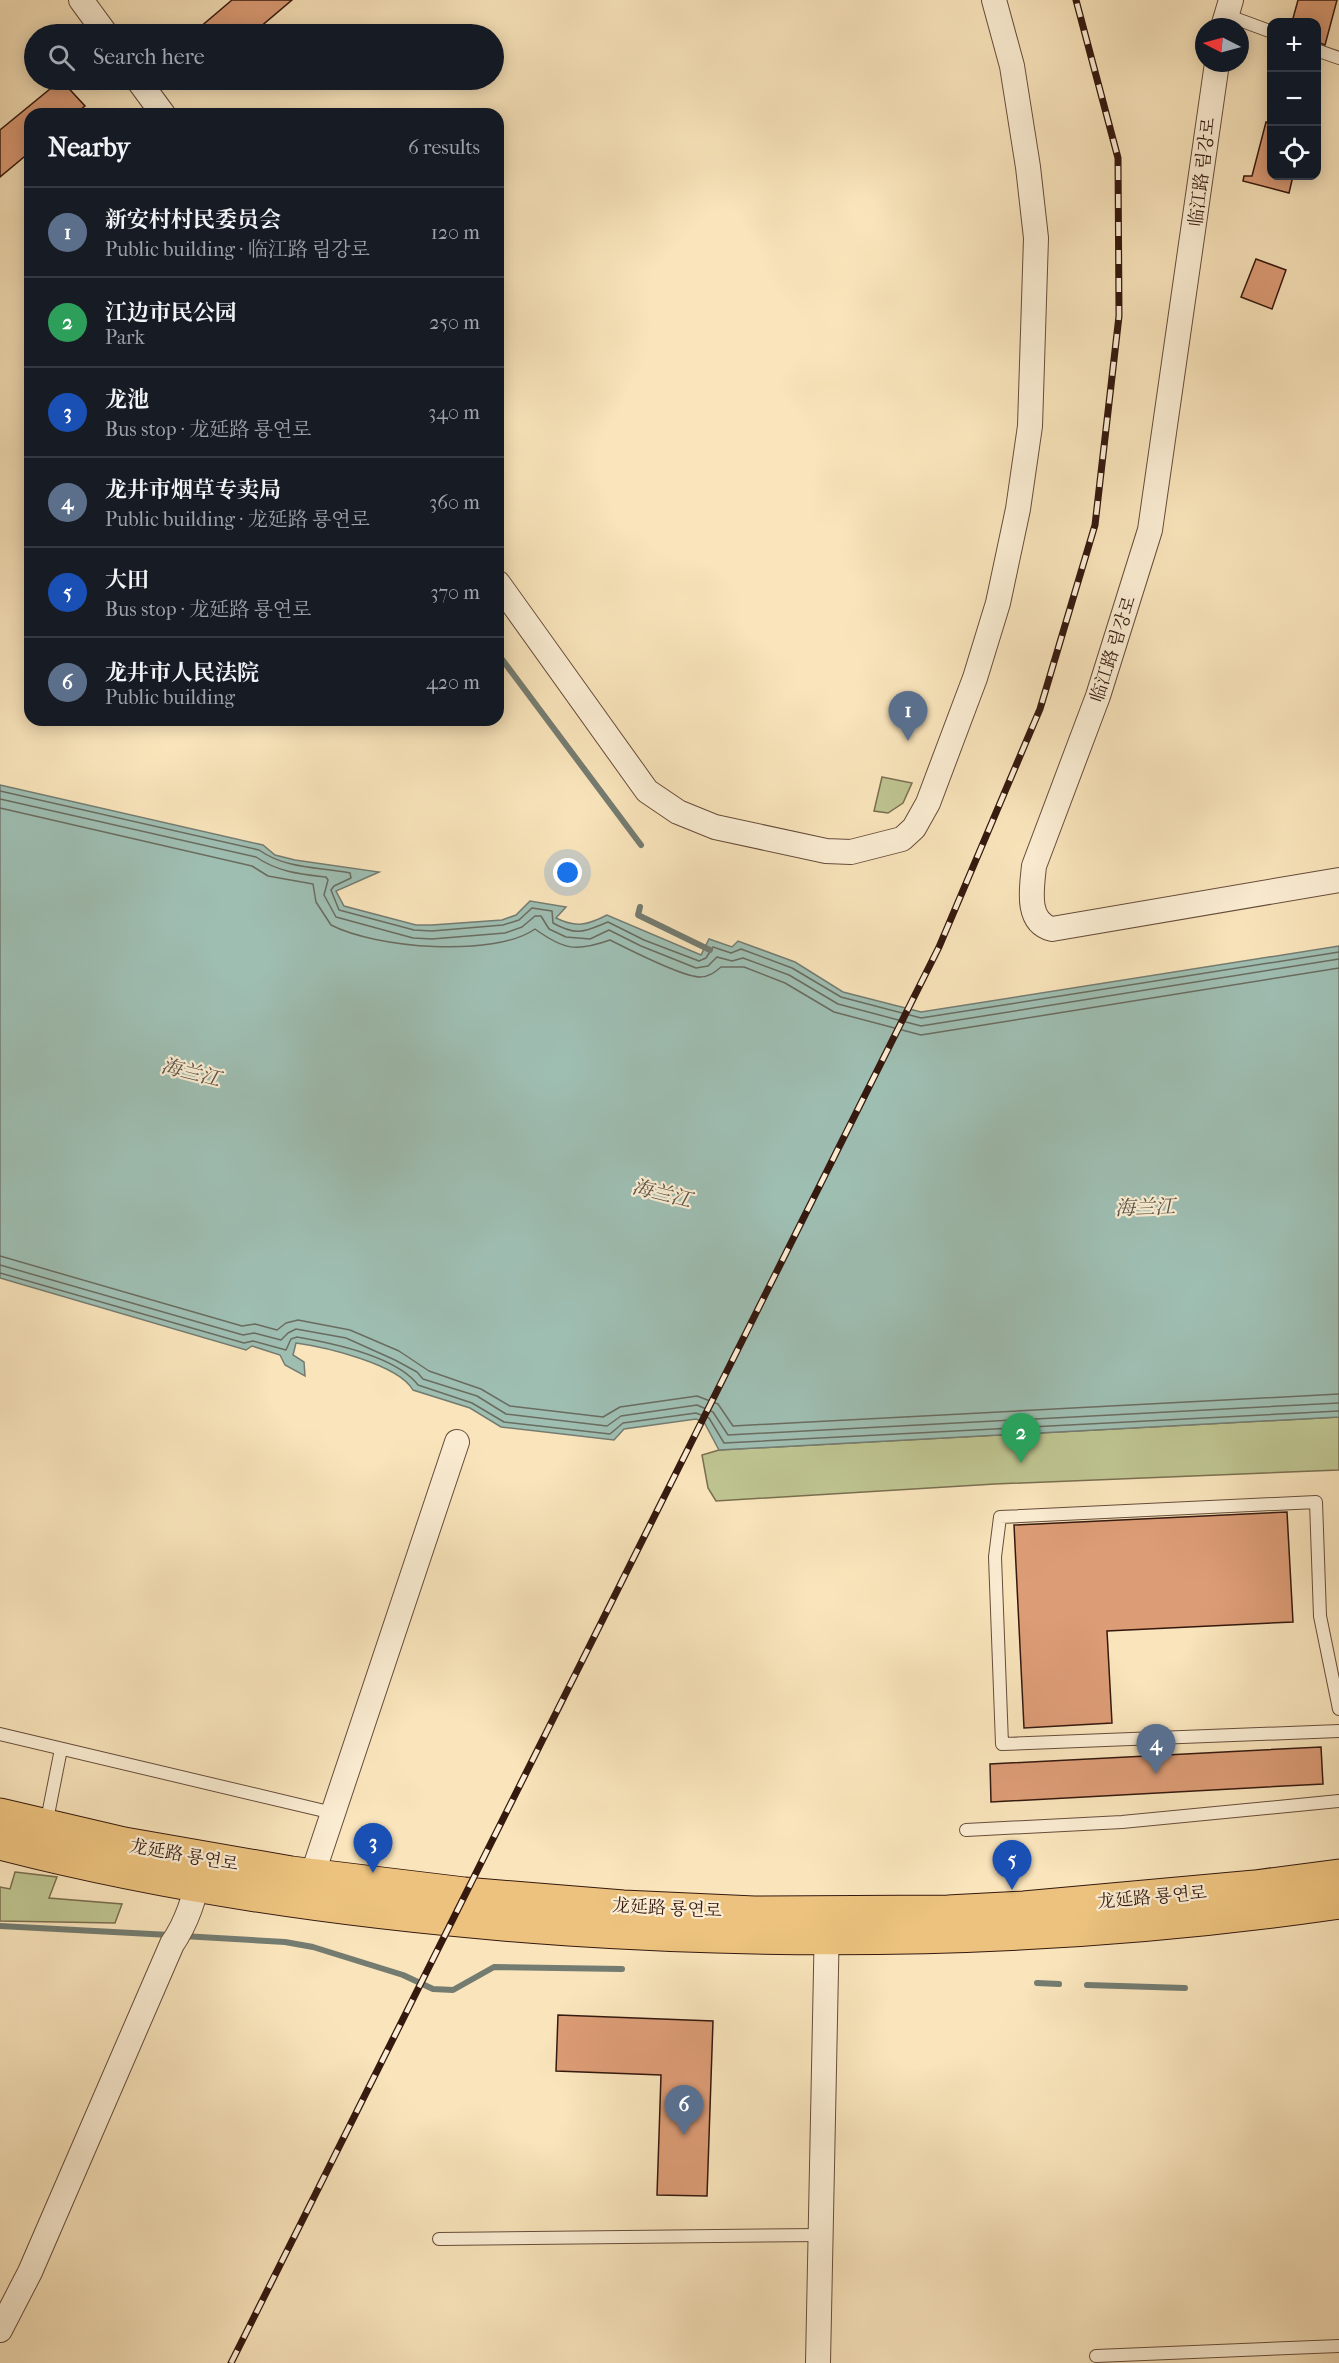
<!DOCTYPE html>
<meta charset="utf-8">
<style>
:root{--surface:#171b24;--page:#20242c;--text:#f1f3f6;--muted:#9ea1a6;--line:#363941;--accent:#b45309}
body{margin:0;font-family:"IM FELL French Canon","Noto Serif SC","Noto Serif KR",serif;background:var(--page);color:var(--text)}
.controls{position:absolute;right:18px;top:18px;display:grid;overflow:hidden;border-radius:12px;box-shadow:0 3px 15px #0003}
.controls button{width:54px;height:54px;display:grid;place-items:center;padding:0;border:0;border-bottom:2px solid var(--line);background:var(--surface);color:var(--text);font:30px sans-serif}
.compass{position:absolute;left:1195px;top:18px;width:54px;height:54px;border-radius:50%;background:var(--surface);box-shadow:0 3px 15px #0003;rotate:276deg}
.you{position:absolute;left:568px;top:873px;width:21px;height:21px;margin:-15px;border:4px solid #fff;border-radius:50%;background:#1a73e8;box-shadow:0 0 0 9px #1a73e833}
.badge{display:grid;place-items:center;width:39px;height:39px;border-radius:50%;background:var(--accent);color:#fff;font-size:20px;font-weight:700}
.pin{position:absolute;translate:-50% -50px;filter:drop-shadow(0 2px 3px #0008)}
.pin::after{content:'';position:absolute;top:32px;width:21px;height:18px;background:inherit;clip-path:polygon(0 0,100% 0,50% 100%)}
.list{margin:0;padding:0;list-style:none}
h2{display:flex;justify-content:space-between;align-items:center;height:78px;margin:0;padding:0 24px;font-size:26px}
h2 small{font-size:20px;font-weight:400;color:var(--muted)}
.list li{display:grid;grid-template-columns:39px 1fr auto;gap:18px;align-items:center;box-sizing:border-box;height:90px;padding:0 24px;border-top:2px solid var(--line)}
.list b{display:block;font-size:22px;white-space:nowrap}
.list p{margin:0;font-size:20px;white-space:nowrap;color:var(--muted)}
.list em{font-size:20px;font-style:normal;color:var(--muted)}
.icon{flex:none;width:33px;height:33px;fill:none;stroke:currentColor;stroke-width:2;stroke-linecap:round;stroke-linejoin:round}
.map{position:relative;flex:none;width:1339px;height:2363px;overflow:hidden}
.search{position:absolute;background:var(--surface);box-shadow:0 3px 15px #0003;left:24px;top:24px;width:480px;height:66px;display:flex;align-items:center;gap:15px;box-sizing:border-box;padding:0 21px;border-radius:33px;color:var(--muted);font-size:22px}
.panel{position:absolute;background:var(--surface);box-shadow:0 3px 15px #0003;left:24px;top:108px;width:480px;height:618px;border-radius:18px}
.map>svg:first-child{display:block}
.green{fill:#bec490;stroke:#7a6e50;stroke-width:1.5}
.water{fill:#9ebeb2;stroke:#747c71;stroke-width:1.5}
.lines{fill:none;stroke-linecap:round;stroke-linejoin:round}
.shore{stroke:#6a6c60;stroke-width:1.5}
.stream{stroke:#747c71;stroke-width:6}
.building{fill:#dc9c76;stroke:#35190f;stroke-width:1.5}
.lane-casing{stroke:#664c3a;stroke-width:14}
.street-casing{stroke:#664c3a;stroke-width:26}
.highway-casing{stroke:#35190f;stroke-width:35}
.lane{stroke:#fbedd3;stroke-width:12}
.street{stroke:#fbedd3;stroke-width:24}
.highway{stroke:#ecc27e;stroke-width:33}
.rail-casing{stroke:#35190f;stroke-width:7}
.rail{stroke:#fbedd3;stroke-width:4.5;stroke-dasharray:14;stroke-linecap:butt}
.labels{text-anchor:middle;stroke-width:4.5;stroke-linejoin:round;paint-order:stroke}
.street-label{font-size:18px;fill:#35190f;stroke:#fbedd3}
.water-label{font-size:20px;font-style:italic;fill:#5a5348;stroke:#fbedd3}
</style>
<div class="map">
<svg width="1339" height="2363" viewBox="0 0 1339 2363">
<rect width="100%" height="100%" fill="#f9e4bb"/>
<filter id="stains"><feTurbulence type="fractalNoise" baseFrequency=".00333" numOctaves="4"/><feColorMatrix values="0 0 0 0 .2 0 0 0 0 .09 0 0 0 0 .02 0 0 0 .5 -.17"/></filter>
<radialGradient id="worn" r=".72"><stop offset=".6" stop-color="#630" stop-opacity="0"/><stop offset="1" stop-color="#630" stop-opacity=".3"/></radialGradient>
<g class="green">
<polygon points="882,777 912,783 903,803 888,813 874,811"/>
<polygon points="1339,1417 1339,1470 995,1484 716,1501 708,1488 702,1455 719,1450"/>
<polygon points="15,1872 57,1877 49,1898 122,1904 115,1923 0,1921 0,1887 10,1889"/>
</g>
<path class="water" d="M0,785L263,845L275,855L295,860L379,872L336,891L344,906L416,925H432L502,920L516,915L530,901L566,907L556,918C576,928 588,925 607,915L701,955L709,939L732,947L738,941L795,962L843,992L921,1012L1339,946V1417L719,1450L704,1422L696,1419L624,1429L614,1440L501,1427L470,1408L413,1390C398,1364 325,1347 296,1343L293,1355L304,1362L305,1376L285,1365L280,1355L252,1346L246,1350L0,1278Z"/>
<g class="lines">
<g class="shore">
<path d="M0,791L259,850C286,869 318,867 350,873L351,878L334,886L331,890L339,910L414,930L432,931L503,925L519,920L532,908L552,911L553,923C578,937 585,931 608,922L644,940L699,961L706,958L713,947L731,953L741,949L792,968L841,997L921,1018L1339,952"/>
<path d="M0,799L256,857C278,872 300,874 326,877L328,880L324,895L336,917L413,938L432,939L505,933L522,927L535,916H541L549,929L566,937L590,939L609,930L641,946L696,968L708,966L717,957L732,961L743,958L789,975L838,1004L921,1026L1339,959"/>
<path d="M0,808L252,866L268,876L313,884L316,902L331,925C375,948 494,958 535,929C564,950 576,952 610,940C628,949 682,977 700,977C709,977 715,972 721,967H744L785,983L834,1012L921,1035L1339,968"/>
<polyline points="0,1256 242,1326 255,1324 277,1330 286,1323 298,1320 350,1330 399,1351 429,1371 481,1389 510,1406 603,1417 620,1407 697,1396 718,1404 733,1426 1339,1394"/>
<polyline points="0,1265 243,1335 254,1333 281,1340 288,1333 296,1329 346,1338 395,1360 417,1372 423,1379 477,1396 506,1414 607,1426 621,1416 697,1405 713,1412 728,1435 1339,1403"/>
<path d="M0,1273L244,1343L253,1341L286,1350L291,1339L297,1337C332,1343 396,1356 418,1385L472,1403L504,1422L610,1434L623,1423L696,1413L709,1418L724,1443L1339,1411"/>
</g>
<g class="stream">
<polyline points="498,654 641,845"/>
<polyline points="640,907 638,915 710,950"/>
<polyline points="0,1926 170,1935"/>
<polyline points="183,1936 285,1942 313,1947 403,1975 433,1989 453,1990 494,1967 622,1969"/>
<polyline points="1037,1983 1059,1984"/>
<polyline points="1087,1985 1185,1988"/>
</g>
</g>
<g class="building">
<polygon points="232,0 292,0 252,34 192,34"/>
<polygon points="1298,0 1337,0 1325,45 1317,42 1317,22 1292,22"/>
<polygon points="61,80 85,106 75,114 30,114 30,152 0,177 0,130"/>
<polygon points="1266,122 1272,123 1272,176 1293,176 1289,193 1243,181 1244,176 1252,176"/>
<polygon points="1256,259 1286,270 1272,309 1241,297"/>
<polygon points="1287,1512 1293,1622 1107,1631 1112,1723 1024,1728 1014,1525"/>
<polygon points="1321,1747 1323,1784 991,1802 990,1764"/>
<polygon points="558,2015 713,2021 707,2196 657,2195 661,2075 556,2071"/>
</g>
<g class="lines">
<defs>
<g id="lane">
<polyline points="1226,15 1272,32"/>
<polyline points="1316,50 1339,58"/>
<polyline points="1339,1709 1320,1616 1316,1502 1000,1517 995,1557 1002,1744 1339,1731"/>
<polyline points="0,1734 333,1813"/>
<polyline points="46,1825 61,1749"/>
<polyline points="966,1830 1122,1822 1339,1801"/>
<polyline points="439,2239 821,2235"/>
<polyline points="1096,2356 1339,2346"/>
</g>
<g id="street">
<polyline points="81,0 106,34"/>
<polyline points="1223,27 1231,0"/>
<path d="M1217,63L1150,530L1098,696L1034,866C1032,887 1025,922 1052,929L1339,880"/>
<polyline points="138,80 163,114"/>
<polyline points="498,583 647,791 678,812 715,827 826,851 851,852 902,839 914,828 928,803 975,678 998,603 1018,509 1030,426 1036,238 1028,167 1012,66 994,0"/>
<polyline points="312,1876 457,1442"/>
<path d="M0,2330L30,2272L172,1944C186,1924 196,1896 199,1871"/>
<polyline points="818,2363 827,1921"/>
</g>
<g id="highway">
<polyline points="0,1815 124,1844 291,1873 464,1894 623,1907 754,1913 948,1912 1024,1908 1255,1887 1339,1876"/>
<path d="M0,1843C186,1891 378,1916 569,1929C826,1946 1084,1939 1339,1902"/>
</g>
</defs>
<use href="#lane" class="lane-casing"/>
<use href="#street" class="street-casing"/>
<use href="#highway" class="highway-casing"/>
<use href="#lane" class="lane"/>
<use href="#street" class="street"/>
<use href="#highway" class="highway"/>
<defs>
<polyline id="rail" points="231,2363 939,947 1040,709 1095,525 1119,316 1118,158 1076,0"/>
</defs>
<use href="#rail" class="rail-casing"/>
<use href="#rail" class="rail"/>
</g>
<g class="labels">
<g class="street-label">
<text transform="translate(1202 172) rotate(-83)" y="6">临江路 림강로</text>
<text transform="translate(1113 649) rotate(-72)" y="6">临江路 림강로</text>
<text transform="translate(184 1855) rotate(10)" y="6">龙延路 룡연로</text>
<text transform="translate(1152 1897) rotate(-5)" y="6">龙延路 룡연로</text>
<text transform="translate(667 1908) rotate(3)" y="6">龙延路 룡연로</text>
</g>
<g class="water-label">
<text transform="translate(191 1072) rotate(14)" y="7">海兰江</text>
<text transform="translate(662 1193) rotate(14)" y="7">海兰江</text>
<text transform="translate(1145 1207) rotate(-2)" y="7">海兰江</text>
</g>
</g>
<rect width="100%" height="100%" filter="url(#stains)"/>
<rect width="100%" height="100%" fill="url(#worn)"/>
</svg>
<div class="controls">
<button>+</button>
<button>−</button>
<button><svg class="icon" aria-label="locate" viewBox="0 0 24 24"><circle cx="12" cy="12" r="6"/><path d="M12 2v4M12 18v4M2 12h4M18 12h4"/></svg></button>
</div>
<svg class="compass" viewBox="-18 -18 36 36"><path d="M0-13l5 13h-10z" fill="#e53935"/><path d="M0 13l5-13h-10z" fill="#9ea1a6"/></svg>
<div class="you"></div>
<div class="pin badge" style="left:908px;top:741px;background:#5c6f8a">1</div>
<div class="pin badge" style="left:1021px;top:1463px;background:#2e9e5b">2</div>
<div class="pin badge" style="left:373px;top:1873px;background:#1a4fb4">3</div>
<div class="pin badge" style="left:1156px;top:1774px;background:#5c6f8a">4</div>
<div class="pin badge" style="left:1012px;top:1890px;background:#1a4fb4">5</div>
<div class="pin badge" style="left:684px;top:2135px;background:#5c6f8a">6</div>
<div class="search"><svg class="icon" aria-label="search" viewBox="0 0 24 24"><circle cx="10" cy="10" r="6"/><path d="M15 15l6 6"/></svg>Search here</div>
<section class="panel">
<h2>Nearby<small>6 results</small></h2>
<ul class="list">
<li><span class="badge" style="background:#5c6f8a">1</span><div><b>新安村村民委员会</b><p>Public building · 临江路 림강로</p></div><em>120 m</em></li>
<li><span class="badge" style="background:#2e9e5b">2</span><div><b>江边市民公园</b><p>Park</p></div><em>250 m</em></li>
<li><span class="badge" style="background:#1a4fb4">3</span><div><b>龙池</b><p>Bus stop · 龙延路 룡연로</p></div><em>340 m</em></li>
<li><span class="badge" style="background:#5c6f8a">4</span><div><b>龙井市烟草专卖局</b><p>Public building · 龙延路 룡연로</p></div><em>360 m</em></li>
<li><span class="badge" style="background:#1a4fb4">5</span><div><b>大田</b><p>Bus stop · 龙延路 룡연로</p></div><em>370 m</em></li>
<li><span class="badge" style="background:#5c6f8a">6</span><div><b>龙井市人民法院</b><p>Public building</p></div><em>420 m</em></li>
</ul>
</section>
</div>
